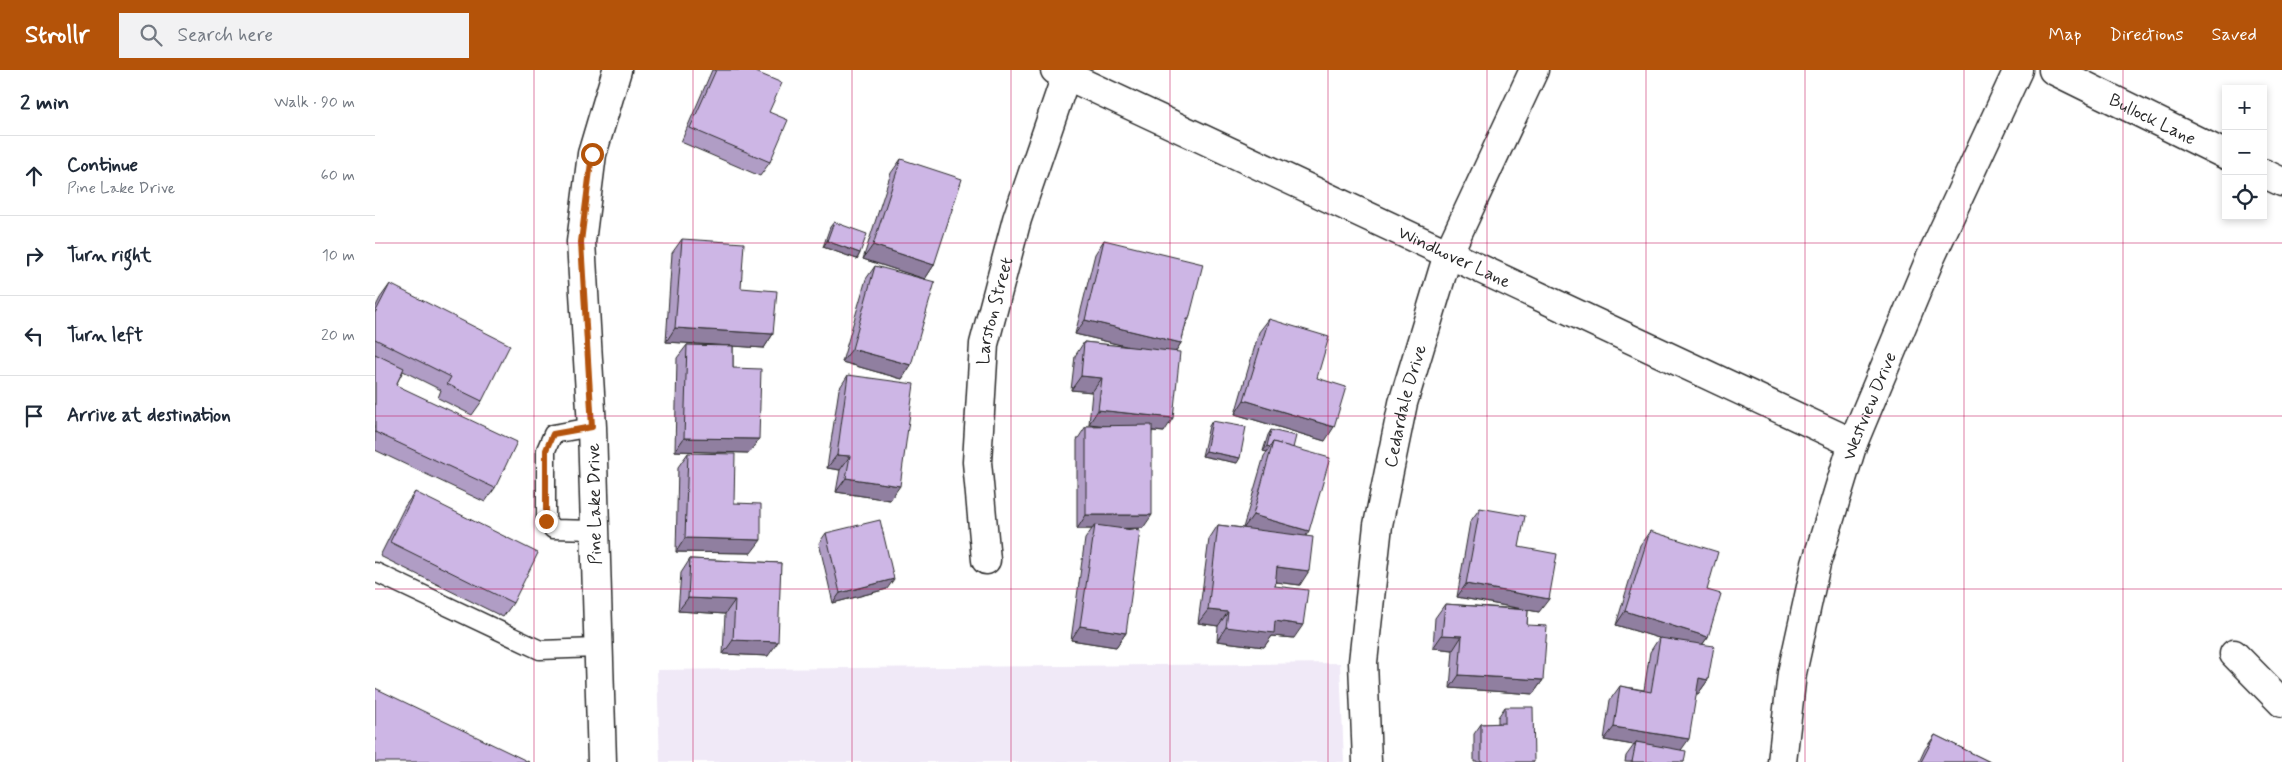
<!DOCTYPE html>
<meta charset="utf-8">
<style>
:root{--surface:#fff;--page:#f2f2f3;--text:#1f2937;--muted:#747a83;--line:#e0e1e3;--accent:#b45309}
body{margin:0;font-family:Mynerve,sans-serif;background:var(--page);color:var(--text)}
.controls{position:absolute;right:15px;top:15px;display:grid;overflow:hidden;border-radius:0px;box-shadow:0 2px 8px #0003}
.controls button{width:45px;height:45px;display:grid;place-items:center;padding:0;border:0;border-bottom:1px solid var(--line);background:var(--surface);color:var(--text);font:25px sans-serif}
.stop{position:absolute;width:15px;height:15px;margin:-11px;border:4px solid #b45309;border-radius:50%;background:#fff}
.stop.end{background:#b45309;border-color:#fff;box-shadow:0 1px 5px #0008}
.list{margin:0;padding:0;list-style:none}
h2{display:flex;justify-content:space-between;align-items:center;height:65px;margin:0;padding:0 20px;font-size:21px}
h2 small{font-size:16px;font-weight:400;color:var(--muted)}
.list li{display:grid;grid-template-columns:32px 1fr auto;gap:15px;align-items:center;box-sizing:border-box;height:80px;padding:0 20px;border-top:1px solid var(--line)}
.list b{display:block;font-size:19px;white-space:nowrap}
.list p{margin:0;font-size:16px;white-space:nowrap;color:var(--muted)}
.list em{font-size:16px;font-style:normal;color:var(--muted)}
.icon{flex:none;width:28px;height:28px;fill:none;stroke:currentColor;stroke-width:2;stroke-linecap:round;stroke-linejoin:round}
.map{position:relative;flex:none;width:1907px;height:692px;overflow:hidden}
header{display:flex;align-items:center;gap:30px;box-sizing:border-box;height:70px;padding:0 25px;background:var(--accent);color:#fff}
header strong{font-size:24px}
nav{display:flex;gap:28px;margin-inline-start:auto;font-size:18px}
.search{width:350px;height:45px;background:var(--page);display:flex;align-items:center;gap:12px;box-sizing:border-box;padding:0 18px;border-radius:0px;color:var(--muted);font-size:19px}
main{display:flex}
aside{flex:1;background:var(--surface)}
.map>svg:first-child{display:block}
.built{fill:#f0e9f7}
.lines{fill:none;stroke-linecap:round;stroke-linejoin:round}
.lane-casing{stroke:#2b2b2b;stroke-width:21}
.street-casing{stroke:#2b2b2b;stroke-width:31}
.secondary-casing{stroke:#2b2b2b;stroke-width:31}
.lane{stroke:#fff;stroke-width:18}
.street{stroke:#fff;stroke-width:28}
.secondary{stroke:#fff;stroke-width:28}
.wall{fill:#b09dc5;stroke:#2b2b2b}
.shaded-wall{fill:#907fa0;stroke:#2b2b2b}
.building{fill:#cdb6e5;stroke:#2b2b2b}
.route{stroke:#b45309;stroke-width:6}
.grid{fill:none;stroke:#c2185b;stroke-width:1;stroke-opacity:0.55}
.labels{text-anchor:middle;stroke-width:4;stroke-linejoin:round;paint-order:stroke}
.street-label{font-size:18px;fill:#2b2b2b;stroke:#fff}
</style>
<header>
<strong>Strollr</strong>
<div class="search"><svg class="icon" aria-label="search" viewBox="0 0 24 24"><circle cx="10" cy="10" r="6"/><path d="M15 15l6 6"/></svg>Search here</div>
<nav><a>Map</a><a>Directions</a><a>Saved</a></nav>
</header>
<main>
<aside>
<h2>2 min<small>Walk · 90 m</small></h2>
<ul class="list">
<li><svg class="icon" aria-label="ahead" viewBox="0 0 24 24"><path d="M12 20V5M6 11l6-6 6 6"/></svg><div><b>Continue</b><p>Pine Lake Drive</p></div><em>60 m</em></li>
<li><svg class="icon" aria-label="right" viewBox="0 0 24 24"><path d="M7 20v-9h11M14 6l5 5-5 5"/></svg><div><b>Turn right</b></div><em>10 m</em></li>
<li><svg class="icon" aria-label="left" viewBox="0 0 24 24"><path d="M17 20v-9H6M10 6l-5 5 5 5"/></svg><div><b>Turn left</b></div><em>20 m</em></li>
<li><svg class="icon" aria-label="arrive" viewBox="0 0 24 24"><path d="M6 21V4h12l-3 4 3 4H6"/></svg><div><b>Arrive at destination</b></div></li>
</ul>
</aside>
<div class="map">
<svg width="1907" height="692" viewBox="0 0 1907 692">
<rect width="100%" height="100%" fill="#fff"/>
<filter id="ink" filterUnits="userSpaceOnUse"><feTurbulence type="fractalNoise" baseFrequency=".02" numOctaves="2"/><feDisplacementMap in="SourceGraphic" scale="10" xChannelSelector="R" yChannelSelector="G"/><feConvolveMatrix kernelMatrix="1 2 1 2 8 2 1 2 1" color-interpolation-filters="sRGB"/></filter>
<g filter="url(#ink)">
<polygon class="built" points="965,593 969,692 285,692 282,600"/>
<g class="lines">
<defs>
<g id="lane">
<polyline points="217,357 178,364 171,380 171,451 178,459 220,460"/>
<polyline points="0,502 165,580 223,578"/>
</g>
<g id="street">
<path id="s1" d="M680,0L1478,373"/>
<path id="s2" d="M1678,0L1851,85"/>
<polyline points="1888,103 1907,112"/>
<path id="s3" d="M611,490L602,392L609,274L642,149L693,0"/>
<polyline points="1859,584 1907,633"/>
<polyline points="227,692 217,357 206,172 217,84 242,0"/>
<path id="s4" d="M992,692L988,592L1003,455L1028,333L1073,184L1159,0"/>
</g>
<g id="secondary">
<path id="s5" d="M1407,692L1417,603L1441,494L1478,373L1555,189L1643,0"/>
</g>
</defs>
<use href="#lane" class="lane-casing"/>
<use href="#street" class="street-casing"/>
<use href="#secondary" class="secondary-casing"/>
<use href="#lane" class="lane"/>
<use href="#street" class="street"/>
<use href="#secondary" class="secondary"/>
</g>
<g class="wall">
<polygon points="337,0 376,0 394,42 395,92 385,106 306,72"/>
<polygon points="526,89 559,195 550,209 488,189 516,103"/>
<polygon points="459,152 485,183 482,189 448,177 455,157"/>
<polygon points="307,169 398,264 389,278 358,276 358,298 374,383 300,381 302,288 312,275 346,275 291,272 297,183"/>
<polygon points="729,170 814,249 811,254 806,273 800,282 789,362 777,361 768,458 745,459 751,563 741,577 696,570 710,469 717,459 702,459 702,370 711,356 729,356 714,354 717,322 696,320 700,286 709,272 755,277 700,264 720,184"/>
<polygon points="500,196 536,295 527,309 467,292 491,209"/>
<polygon points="15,214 107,331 97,345 63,328 66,320 28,301 21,315 120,418 110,432 0,380 0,238 5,228"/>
<polygon points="894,249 950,371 860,344 884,262"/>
<polygon points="473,305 515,430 461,422 465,400 452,398 464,319"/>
<polygon points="837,351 862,393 827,386 834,356"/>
<polygon points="896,360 918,378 931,466 925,515 901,512 900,516 919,568 897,566 889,577 842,571 843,556 823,553 834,469 843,455 868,458 889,386 892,382 888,381 893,365"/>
<polygon points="313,383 359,433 376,483 301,482 303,397"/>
<polygon points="40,422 138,533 128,547 5,486 30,436"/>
<polygon points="1105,438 1144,477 1164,542 1153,540 1152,555 1168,610 1158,624 1075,618 1078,580 1058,578 1060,548 1070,534 1147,539 1082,527 1095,452"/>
<polygon points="1275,461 1332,520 1333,567 1327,575 1333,610 1323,624 1321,623 1306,680 1309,692 1250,692 1251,686 1259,675 1229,670 1235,630 1245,616 1269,620 1275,582 1284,568 1241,555 1265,475"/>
<polygon points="451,463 512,519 458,533 444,473"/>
<polygon points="315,489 406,493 393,586 348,584 350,544 303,541 306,503"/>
<polygon points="1130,637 1159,692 1099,692 1099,664 1106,654 1123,654 1123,647"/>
<polygon points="1560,665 1615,692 1544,692 1550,679"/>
</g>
<g class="shaded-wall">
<polygon points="452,171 485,183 482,189 448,177"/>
<polygon points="498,175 559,195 550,209 488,189"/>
<polygon points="710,250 806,273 797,287 700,264"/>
<polygon points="300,258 398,264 389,278 291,272"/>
<polygon points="477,279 536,295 527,309 467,292"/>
<polygon points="706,306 727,308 717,322 696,320"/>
<polygon points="869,330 959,357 950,371 860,344"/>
<polygon points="723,340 798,348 789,362 714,354"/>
<polygon points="309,368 384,369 374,383 300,381"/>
<polygon points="892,376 895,377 892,382 888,381"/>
<polygon points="831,381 865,388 862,393 827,386"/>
<polygon points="462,385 475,386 465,400 452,398"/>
<polygon points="471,408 525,416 515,430 461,422"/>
<polygon points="711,445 777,445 768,458 719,459 720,455 717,459 702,459"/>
<polygon points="878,445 934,461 925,475 868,459"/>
<polygon points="310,468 386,470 376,483 301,482"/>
<polygon points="902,497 934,501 925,515 893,511"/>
<polygon points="519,509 512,519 458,533 465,523"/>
<polygon points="1091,514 1174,529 1164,542 1082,527"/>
<polygon points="313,528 360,530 350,544 303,541"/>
<polygon points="833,540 853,542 843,556 823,553"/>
<polygon points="1250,541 1333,567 1323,580 1241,555"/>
<polygon points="900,551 928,555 919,568 897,566 889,577 842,571 851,557"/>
<polygon points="705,556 751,563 741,577 696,570"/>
<polygon points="1067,565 1087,566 1078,580 1058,578"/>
<polygon points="358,570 403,572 393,586 348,584"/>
<polygon points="1084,605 1168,610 1158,624 1075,618"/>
<polygon points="1324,608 1333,610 1323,624 1314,622"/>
<polygon points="1239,657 1314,669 1304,683 1261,672 1259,675 1229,670"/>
</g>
<g class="building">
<polygon points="341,0 376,0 407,13 394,42 413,50 395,92 315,58"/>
<polygon points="526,89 587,109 559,195 498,175"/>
<polygon points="459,152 492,164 485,183 452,171"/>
<polygon points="307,169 369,173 366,218 402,221 398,264 300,258"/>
<polygon points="729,170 828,194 814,249 812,249 806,273 710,250"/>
<polygon points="500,196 560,212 536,295 477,279"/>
<polygon points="15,214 135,275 107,331 72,314 76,307 0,269 0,243"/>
<polygon points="894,249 954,267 942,308 971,317 959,357 869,330"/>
<polygon points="709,272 805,282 798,348 723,340 727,308 706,306"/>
<polygon points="312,275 358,276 358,298 386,299 384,369 309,368"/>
<polygon points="0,284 29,298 21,315 142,372 120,418 0,362"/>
<polygon points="473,305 539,314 525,416 471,408 475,386 462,385"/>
<polygon points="837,351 871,357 865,388 831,381"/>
<polygon points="777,355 777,445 711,445 711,356"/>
<polygon points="896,360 921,366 918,378 898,372 895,377 892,376"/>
<polygon points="898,372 955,388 934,461 878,445"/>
<polygon points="313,383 360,384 359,433 386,434 386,470 310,468"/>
<polygon points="40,422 163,483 138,533 15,472"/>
<polygon points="1105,438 1150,446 1144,477 1182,484 1174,529 1091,514"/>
<polygon points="505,450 519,509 465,523 451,463"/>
<polygon points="720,455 765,461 751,563 705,556"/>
<polygon points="843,455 938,467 934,501 902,497 900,516 933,520 928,555 900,551 899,563 851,557 853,542 833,540"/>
<polygon points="1275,461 1343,482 1332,520 1346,524 1333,567 1250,541"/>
<polygon points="315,489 406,493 403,572 358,570 360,530 313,528"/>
<polygon points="1070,534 1153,540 1152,555 1172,556 1168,610 1084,605 1087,566 1067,565"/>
<polygon points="1285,568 1339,576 1333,610 1324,608 1314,669 1239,657 1245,616 1276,622"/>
<polygon points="0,618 154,692 0,692"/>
<polygon points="1130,637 1158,637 1159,692 1106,692 1106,654 1130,653"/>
<polygon points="1560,665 1615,692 1546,692"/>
<polygon points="1261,672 1311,681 1309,692 1257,692"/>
</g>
</g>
<g class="lines" filter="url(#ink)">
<polyline class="route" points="171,451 171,380 178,364 217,357 206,172 217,84"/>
</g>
<path class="grid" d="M159,0V692M318,0V692M477,0V692M636,0V692M795,0V692M953,0V692M1112,0V692M1271,0V692M1430,0V692M1589,0V692M1748,0V692M0,173H1907M0,346H1907M0,519H1907"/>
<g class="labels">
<g class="street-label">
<text dy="6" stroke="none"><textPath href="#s2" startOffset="111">Bullock Lane</textPath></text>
<text dy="6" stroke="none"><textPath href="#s1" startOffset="441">Windhover Lane</textPath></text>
<text dy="6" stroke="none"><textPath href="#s3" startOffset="251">Larston Street</textPath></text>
<text dy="6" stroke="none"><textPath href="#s4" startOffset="360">Cedardale Drive</textPath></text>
<text dy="6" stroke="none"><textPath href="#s5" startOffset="368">Westview Drive</textPath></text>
<text transform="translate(219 434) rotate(-91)" y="6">Pine Lake Drive</text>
</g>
</g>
</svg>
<div class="controls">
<button>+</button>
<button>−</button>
<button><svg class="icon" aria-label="locate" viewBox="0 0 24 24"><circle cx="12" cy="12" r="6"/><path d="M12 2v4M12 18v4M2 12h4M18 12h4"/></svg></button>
</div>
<div class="stop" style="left:217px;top:84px"></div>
<div class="stop end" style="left:171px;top:451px"></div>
</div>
</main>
